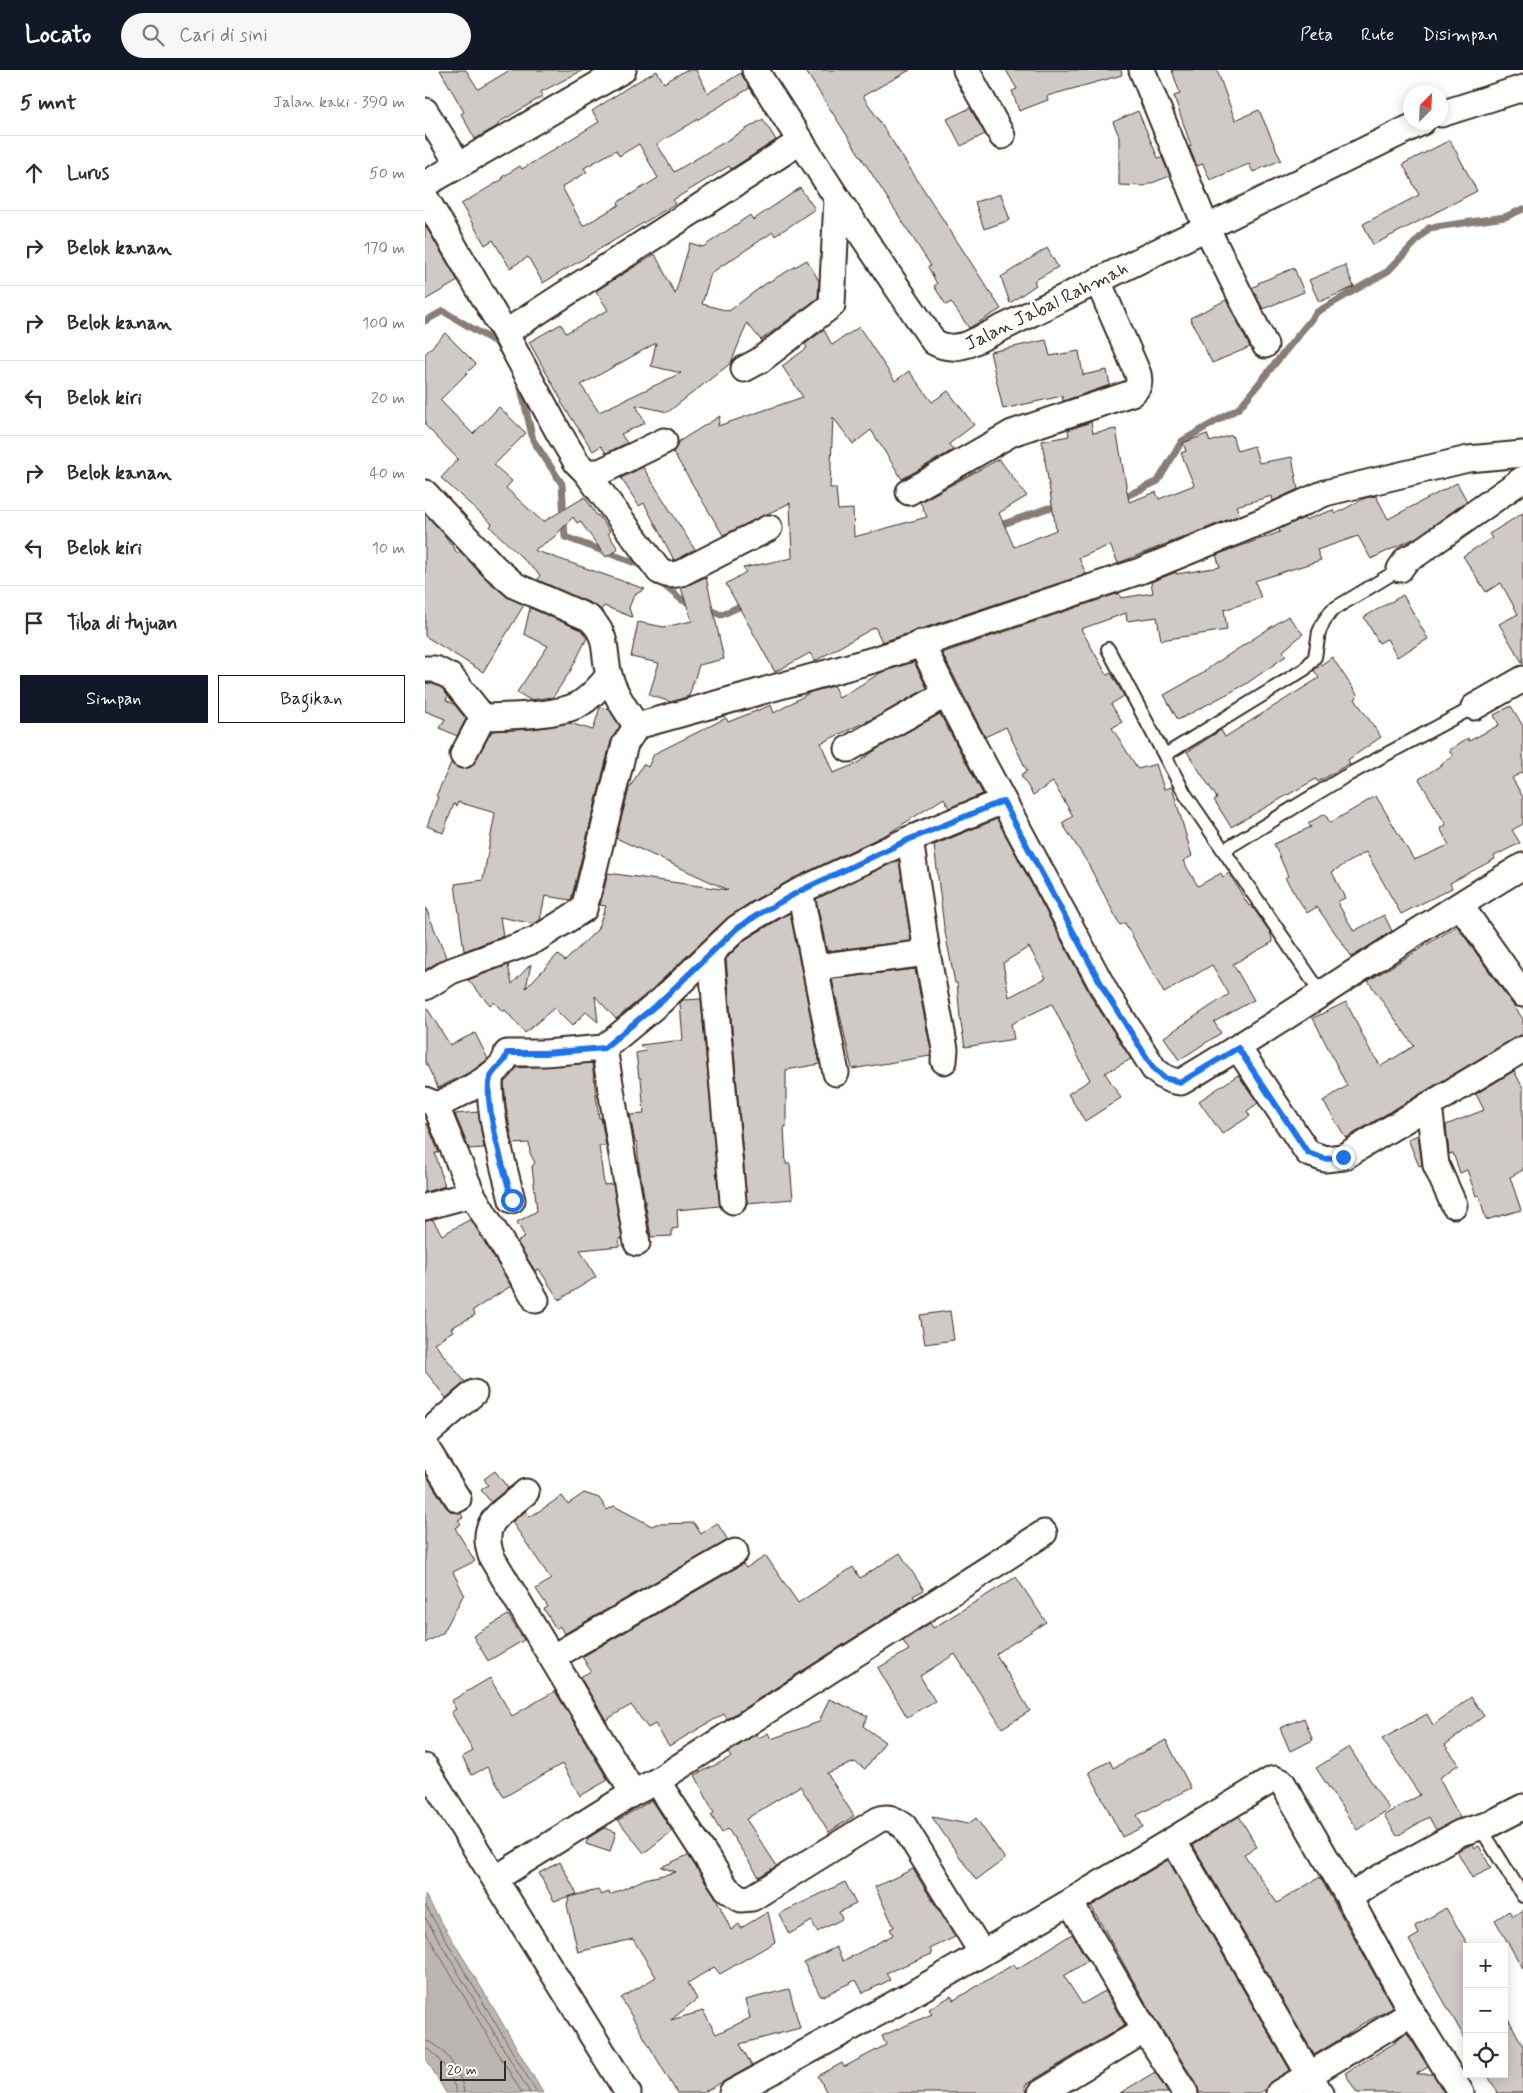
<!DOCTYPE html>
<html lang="id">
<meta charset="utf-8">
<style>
:root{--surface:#fff;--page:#f7f7f7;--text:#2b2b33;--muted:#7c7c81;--line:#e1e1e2;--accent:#111827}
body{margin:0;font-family:Mynerve,sans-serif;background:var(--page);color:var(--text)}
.controls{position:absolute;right:15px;bottom:15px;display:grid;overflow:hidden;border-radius:0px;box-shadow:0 2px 12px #0003}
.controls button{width:45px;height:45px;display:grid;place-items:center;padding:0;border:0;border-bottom:1px solid var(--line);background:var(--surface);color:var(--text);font:25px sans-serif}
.compass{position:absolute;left:978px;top:15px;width:45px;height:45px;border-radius:50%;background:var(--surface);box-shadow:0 2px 12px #0003;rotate:24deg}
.scale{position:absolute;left:15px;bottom:12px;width:66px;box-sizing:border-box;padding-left:5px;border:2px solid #3b2a1e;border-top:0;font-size:14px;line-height:18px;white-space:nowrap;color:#3b2a1e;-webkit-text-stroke:4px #fff;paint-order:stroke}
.stop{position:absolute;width:15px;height:15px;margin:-11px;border:4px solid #1a73e8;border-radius:50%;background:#fff}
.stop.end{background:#1a73e8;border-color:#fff;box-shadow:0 1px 5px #0008}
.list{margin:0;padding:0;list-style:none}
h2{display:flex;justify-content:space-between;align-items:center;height:65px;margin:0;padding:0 20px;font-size:21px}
h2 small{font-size:16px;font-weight:400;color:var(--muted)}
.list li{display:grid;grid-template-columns:32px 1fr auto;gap:15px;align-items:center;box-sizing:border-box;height:75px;padding:0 20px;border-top:1px solid var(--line)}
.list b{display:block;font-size:19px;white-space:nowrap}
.list em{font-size:16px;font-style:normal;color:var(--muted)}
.actions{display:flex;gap:10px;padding:15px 20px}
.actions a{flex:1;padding:11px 0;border:1px solid var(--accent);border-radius:0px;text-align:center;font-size:18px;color:var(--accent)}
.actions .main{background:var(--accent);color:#fff}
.icon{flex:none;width:28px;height:28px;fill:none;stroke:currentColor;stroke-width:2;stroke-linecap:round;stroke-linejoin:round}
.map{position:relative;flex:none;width:1098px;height:2023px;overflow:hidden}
header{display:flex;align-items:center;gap:30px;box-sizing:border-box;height:70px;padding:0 25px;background:var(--accent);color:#fff}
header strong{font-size:24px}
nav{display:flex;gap:28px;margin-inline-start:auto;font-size:18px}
.search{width:350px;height:45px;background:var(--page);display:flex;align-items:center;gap:12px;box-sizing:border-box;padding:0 18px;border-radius:28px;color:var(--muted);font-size:19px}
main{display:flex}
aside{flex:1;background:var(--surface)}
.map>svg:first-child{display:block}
.water{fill:#bcb6b3;stroke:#887e77}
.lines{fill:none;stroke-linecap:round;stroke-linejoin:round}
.shore{stroke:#6f625a;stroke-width:1}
.stream{stroke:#887e77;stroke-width:7}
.building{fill:#cfcac7;stroke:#3b2a1e;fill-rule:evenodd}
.service-casing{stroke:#3b2a1e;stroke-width:16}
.minor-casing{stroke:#3b2a1e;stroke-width:29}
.service{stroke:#fff;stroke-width:12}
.minor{stroke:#fff;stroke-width:25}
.route{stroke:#1a73e8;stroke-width:6}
.labels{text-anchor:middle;stroke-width:5;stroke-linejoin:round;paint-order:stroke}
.street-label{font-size:19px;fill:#3b2a1e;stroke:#fff}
</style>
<header>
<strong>Locato</strong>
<div class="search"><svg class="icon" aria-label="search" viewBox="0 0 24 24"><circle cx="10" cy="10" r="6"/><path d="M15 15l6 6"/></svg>Cari di sini</div>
<nav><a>Peta</a><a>Rute</a><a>Disimpan</a></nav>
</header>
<main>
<aside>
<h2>5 mnt<small>Jalan kaki · 390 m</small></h2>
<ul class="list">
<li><svg class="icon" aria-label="ahead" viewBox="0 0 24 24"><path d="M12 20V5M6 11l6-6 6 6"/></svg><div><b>Lurus</b></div><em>50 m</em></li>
<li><svg class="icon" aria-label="right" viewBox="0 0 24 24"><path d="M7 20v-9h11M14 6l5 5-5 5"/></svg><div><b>Belok kanan</b></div><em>170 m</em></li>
<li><svg class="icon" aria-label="right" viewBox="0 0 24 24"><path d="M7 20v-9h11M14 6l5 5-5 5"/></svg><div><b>Belok kanan</b></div><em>100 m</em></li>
<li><svg class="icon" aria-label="left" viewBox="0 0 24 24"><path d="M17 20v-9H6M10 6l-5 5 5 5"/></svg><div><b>Belok kiri</b></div><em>20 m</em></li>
<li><svg class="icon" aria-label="right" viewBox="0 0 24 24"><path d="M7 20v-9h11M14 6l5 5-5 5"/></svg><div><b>Belok kanan</b></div><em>40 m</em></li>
<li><svg class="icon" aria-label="left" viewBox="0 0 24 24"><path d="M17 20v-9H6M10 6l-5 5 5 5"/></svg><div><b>Belok kiri</b></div><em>10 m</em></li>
<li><svg class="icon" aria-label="arrive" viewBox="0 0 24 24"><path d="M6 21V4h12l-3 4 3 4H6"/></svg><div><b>Tiba di tujuan</b></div></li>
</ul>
<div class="actions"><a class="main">Simpan</a><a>Bagikan</a></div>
</aside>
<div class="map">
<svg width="1098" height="2023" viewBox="0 0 1098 2023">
<rect width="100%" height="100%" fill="#fff"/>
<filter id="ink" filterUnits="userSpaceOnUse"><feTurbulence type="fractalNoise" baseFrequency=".02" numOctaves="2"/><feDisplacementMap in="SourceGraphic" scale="10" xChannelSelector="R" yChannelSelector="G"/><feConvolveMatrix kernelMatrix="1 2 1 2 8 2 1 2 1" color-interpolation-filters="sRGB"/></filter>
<g filter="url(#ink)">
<polygon class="water" points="0,1825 62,1927 118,2023 21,2023 0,1987"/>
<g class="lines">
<g class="shore">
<polyline points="0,1835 112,2023"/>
<polyline points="0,1847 105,2023"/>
<polyline points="0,1861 97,2023"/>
<path d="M0,1971C18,1972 38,2006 39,2023"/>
<path d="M0,1979C13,1980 30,2011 31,2023"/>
</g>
<g class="stream">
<polyline points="0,251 18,241 72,273 75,279"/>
<polyline points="95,314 108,370 137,414 140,467 213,494 221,500"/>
<polyline points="695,429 733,411 757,371 814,338 892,242 963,201 1004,158 1080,147 1098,139"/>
<polyline points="570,457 623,438 636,438"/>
<polyline points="235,512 257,530 267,534"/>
<polyline points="280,538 296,545 320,534"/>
</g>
</g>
<g class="building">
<polygon points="15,0 41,0 53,19 85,0 158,0 116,22 118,26 73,53 74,55 50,69 36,44 39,42"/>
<path d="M261,0H271L283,23L316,3L325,18L232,74L249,102L338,49L351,70L306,99L304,96L248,130L250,134L118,213L103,187L85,198L68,170L60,175L36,134L78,109L77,107L95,96L97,99L174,52L167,41L208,14L232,1L239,13ZM214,74L233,108L193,132L194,135L158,156L137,117L162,102L159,98L191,80L194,86Z"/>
<polygon points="380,0 485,0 438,26 576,239 544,258 526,232 521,235 509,216 512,214 503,197 506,196"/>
<polygon points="581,0 696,0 697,5 622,26 623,30 594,41 587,21 592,19"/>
<polygon points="747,0 792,0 810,50 834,40 856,90 828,102 824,94 785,110 778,94 772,96 764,77 766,76 749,26 755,24"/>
<polygon points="545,38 560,64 536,76 522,49"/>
<polygon points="713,41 733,88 737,87 745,106 719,116 694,115 694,66 688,52"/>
<polygon points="1025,70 1052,121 948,175 938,154 994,125 978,94"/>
<path d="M375,118L390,139L350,166L348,162L286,203L277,234L304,241L340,214L382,190L394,211L393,228L336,270L322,253L306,293L243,342L211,335L220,353L196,364L202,373L181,383L176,376L168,381L136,332L137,331L104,272L136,254L141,263L183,240L171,221L230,184L250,224L265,173L278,177L325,145L328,150ZM231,273L226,296L256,303L174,342L156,315Z"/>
<polygon points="576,124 585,150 559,159 550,132"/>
<polygon points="0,155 33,211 0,230"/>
<polygon points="622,178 633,197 609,211 611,215 585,233 576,207"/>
<polygon points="920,195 929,217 894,232 884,210"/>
<polygon points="869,198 879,222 838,239 827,218 834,214 833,213"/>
<polygon points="801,230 825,277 787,293 765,248"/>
<polygon points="434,257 470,311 484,301 507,332 523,321 549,355 524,374 528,380 477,409 446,360 428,374 408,347 405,418 411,418 413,440 428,439 429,467 502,447 495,432 574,389 602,426 574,443 589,477 631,460 617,371 644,366 643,360 666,352 668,363 691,359 704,432 731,422 734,429 769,415 756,383 761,381 758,373 782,364 785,372 807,365 812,381 829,376 834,393 867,387 873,419 848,431 847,426 811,436 815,445 693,493 685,475 654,488 661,504 457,572 450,557 390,591 385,583 350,602 301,514 321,502 318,498 367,488 365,433 298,465 248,382 253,372 295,346 293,356 378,327 357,296 382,278 380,274 399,260 407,275"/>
<polygon points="20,263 51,294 15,330 48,364 74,337 101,363 69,395 87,411 81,418 118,452 160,427 172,446 173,445 185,461 183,463 193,479 181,487 155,451 152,453 148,447 128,468 109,480 220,519 209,525 204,538 207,547 179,536 176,540 170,535 113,510 115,505 65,457 67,454 16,408 33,389 0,355 0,284"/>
<polygon points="621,270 625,286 654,281 658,305 682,300 685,315 638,331 637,326 578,339 565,282"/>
<polygon points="218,397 270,480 251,490 249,490 219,433 214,436 196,408"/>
<polygon points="1032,413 1042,431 992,467 946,489 933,466 892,480 896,490 830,511 836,528 799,540 802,560 736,570 732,547 702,551 701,543 656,559 682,605 686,603 699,626 686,634 697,652 687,658 713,699 731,694 739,719 747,717 767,786 758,791 773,816 796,803 798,807 804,803 824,836 826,835 845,862 848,872 808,894 829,930 789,952 796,963 754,990 739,967 804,924 787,895 739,923 700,853 695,855 662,792 637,753 648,746 628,712 608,725 596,705 602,701 581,657 560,667 517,583 694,523 696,528 728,523 726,512 751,502 751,504 795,497 791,485 855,462 854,459 879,448 880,450 908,440 910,444 940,428 951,426 963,449"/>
<polygon points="1098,443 1098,594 1074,554 1093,544 1076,513 1061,522 1038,486 1067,468 1064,464"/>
<polygon points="0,444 18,463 33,484 35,481 60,508 82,527 99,535 58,602 0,566"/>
<polygon points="281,507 299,589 274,595 264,626 246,632 224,625 234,593 206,587 213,552 239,557 267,551 256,518"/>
<polygon points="978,525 1003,569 972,587 962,569 954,573 939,547"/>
<polygon points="105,538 156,560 162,568 146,600 128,627 105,630 92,622 123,576 99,564"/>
<polygon points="863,546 878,564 858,581 861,586 821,614 753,650 739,625 780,602 779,601"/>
<polygon points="907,587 933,626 930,629 956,667 923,690 925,693 893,712 891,709 806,757 789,730 792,728 762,682 796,660 800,667 894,608 889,600"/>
<polygon points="489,592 502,618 455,645 396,673 408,703 431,694 455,677 515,644 558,724 524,738 519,728 464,763 369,808 326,832 302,848 226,920 191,949 170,926 173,952 161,942 147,956 129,938 100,963 80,940 78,942 69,932 65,935 43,910 83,895 87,914 106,894 101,918 133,884 140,891 172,860 181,836 175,835 183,803 303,820 191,768 204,719 218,694 223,697 229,684 301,648 303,652 346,635 349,643 386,622 409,616 414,628 457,602"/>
<polygon points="0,613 7,613 17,618 23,626 21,630 29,634 41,649 32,666 15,658 20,649 0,641"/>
<polygon points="1086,636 1098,656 1098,702 1087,708 1098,727 1098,754 1087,760 1095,773 1069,786 1070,789 1025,813 1027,818 976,844 941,782 907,802 920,828 912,832 929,861 959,845 967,861 927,887 892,837 882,843 860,808 863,806 849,774 886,757 883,753 900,744 905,753 951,726 989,790 1024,775 1015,758 1021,755 994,709 1018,694 1017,693 1028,686 1024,680 1043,668 1044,671 1074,655 1069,645"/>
<polygon points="175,637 184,639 195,656 186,671 146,830 120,826 115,850 109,854 75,847 78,866 39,881 30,814 58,810 70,743 33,732 32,736 29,734 18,763 2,756 13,727 11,726 26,693 31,697 38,699 46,697 67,661 108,659 144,653 168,660"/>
<path d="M572,749L668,930L706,989L680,1003L696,1028L660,1051L643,1024L665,1010L627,934L586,954L589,969L540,977L535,948L532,913H530L519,857L509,775ZM604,877L621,908L584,927L578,893Z"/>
<polygon points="474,790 486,871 402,881 391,829"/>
<polygon points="0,836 21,887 0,900"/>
<polygon points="365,843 395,994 361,1000 361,1057 359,1057 361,1094 365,1094 368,1129 322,1133 301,889 321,869"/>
<polygon points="1032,856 1098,949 1098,965 1091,967 921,1068 898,1031 922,1016 888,948 921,932 946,982 956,996 989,976 943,911"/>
<polygon points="490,899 506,980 505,986 427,999 407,909"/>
<polygon points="276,929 295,1136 252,1140 253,1158 247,1159 247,1166 226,1167 214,1096 212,1072 210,1072 205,1045 219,1044 216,1008 214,1008 211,983 221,981 215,975 258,970 255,933 258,930"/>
<polygon points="0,935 25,975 50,963 63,989 47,1001 13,1018 0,991"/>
<polygon points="167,993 174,1048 176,1048 181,1076 174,1076 179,1115 188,1114 197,1169 194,1169 195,1176 155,1180 171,1207 134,1230 114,1199 110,1201 92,1172 100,1167 92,1152 112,1141 107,1096 110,1093 105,1083 104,1073 88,1074 81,1036 79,1012 92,998"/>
<polygon points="1089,1001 1098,1018 1098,1100 1085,1107 1096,1140 1061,1150 1054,1125 1051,1126 1042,1100 1035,1103 1028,1083 1024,1084 1021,1055 1059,1040 1051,1024"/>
<polygon points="813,1005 833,1033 822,1041 825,1046 797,1064 774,1031"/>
<polygon points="53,1042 59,1078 44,1079 30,1044"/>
<polygon points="2,1053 14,1083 10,1083 20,1116 0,1122 0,1054"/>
<polygon points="993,1065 997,1095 994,1096 983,1069"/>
<polygon points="46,1149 86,1216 48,1240 50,1245 26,1258 28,1261 9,1273 40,1312 21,1328 0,1301 0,1151 8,1150 17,1165"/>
<polygon points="525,1241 529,1270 500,1274 495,1245"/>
<polygon points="70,1401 83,1418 66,1432 56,1420 63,1415 59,1409"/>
<polygon points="0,1403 21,1437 27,1442 36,1443 38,1448 33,1450 36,1454 30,1458 50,1491 28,1502 39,1524 18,1563 0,1573"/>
<polygon points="159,1423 174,1428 182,1440 189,1436 227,1456 231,1454 269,1453 276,1464 292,1453 303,1470 139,1564 135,1556 131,1559 119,1539 123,1537 111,1519 126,1509 87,1452 101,1441 105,1447 137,1426 143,1434"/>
<polygon points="475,1483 499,1520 488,1526 490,1529 302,1649 299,1644 244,1676 230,1654 223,1658 206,1635 181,1650 155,1607 166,1601 157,1587 318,1494 321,1498 341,1486 373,1533 428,1497 435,1508"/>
<polygon points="591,1507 621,1552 571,1584 605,1641 577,1658 530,1584 495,1606 510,1631 482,1647 453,1598 484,1580 478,1571 505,1553 508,1558"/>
<polygon points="83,1545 99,1570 63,1591 48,1566"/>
<polygon points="65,1608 87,1646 130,1621 183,1710 155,1726 137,1694 79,1727 62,1697 47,1705 37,1687 48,1681 26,1642 31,1639 26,1631"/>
<polygon points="1046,1627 1059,1646 1020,1675 1034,1694 1014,1708 1035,1748 1011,1760 1004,1747 972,1766 959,1745 995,1725 957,1669 1002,1644 1008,1655"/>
<polygon points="404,1629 443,1646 438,1656 460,1672 440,1699 430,1692 402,1703 429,1746 404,1762 375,1716 321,1749 352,1796 334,1807 303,1759 297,1763 286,1745 289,1743 270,1705 306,1687 303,1683 331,1664 334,1668 343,1663 346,1669 394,1652"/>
<polygon points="879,1648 888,1670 865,1681 855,1658"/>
<polygon points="741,1670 766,1718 712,1745 718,1757 697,1767 664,1702 685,1691 688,1698"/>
<polygon points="924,1677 964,1739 932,1760 891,1698"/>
<polygon points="227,1730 247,1761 219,1783 193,1750"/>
<polygon points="814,1746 832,1777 819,1784 852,1833 895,1807 968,1938 935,1955 922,1965 889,1985 768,1775"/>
<polygon points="507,1747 543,1754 551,1748 580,1789 551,1810"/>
<polygon points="179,1758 191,1762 185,1782 161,1774 163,1768"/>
<polygon points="1048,1774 1050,1778 1054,1776 1066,1798 1047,1808 1032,1781"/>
<polygon points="263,1785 290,1826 306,1860 314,1854 316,1858 343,1842 350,1872 295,1904 289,1897 263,1913 272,1929 246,1950 278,1941 291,1964 325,1948 320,1930 364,1919 375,1958 315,1974 327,1996 277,2023 252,2023 196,1928 231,1907 208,1869 153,1882 142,1835 144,1827 173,1820 176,1825 184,1822 185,1825 220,1809 251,1802 236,1797"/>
<polygon points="743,1790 865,2000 847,2011 841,2019 834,2023 774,2023 772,2015 727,1944 666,1836"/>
<polygon points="135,1792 152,1824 129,1831 114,1803"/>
<polygon points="488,1799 530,1867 505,1879 507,1884 461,1903 465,1910 438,1923 431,1910 396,1927 379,1893 411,1877 418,1891 468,1865 465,1859 469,1857 450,1817"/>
<polygon points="420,1812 431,1834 414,1842 417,1849 392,1862 387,1851 364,1864 354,1844"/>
<polygon points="1021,1838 1042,1873 1042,1972 984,1870 994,1864 990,1856"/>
<polygon points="1098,1840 1098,1899 1070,1850 1084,1841 1088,1846"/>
<polygon points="647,1864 663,1891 639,1906 657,1934 680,1921 700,1955 600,2015 602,2023 402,2023 393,2006 417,1993 419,1997 461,1975 457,1966 507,1944 504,1939 526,1926 529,1930 589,1894 592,1899"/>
<polygon points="1079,1941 1098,1976 1098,2023 1073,2023 1062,2004 1079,2004"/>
<polygon points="982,1963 1003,1997 991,2004 1008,2004 1019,2023 932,2023 920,2003 971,1972 970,1970"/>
<polygon points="730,2002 743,2023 695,2023"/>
</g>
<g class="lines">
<defs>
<g id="service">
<polyline points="683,579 760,724 896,923"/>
<polyline points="740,685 880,599 890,587 894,562 899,551 907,540 975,499"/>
<polyline points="799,780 919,707 1049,637"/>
<polyline points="1055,1757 1098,1826"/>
</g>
<g id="minor">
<path d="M330,0L412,128L509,272C522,279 531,278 544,274L997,52"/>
<polyline points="541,0 577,66"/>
<polyline points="717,0 781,157 840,275"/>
<polyline points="0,41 34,95 0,114"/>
<polyline points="1016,44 1098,18"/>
<polyline points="34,95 198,0"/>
<polyline points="0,127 80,263 134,363 152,393 161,402 175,402 239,371"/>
<polyline points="80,263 376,71"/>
<polyline points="319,299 334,291 407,235 412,128"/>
<path d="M161,402L234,501C242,505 247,506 256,503L344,458"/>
<path d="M484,422L587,363L707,323C714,317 715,313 713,304L673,211"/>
<path d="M0,423L70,498L91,516L164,548C184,565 178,582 184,605C189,623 201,641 212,656"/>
<polyline points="975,499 982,489 992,484 1098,409"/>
<path d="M496,573L521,624L681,923L729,999C738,1007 744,1011 756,1012C872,943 982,865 1098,796"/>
<path d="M0,599H10L26,607L58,647C84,646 130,646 153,635C166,628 175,616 184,606"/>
<polyline points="1049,637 1098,609"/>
<polyline points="423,679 521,624"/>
<polyline points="38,685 58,647"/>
<polyline points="485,769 502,883 520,979 519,991"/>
<polyline points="375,821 411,1003"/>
<polyline points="1035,835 1098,924"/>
<polyline points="286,884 308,1131"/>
<polyline points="391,897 502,883"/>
<polyline points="0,917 26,901 110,870 159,839 200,674 212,656 452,589 715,501 840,450 900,423 1043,389 1098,384"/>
<polyline points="179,978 212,1173"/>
<polyline points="813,978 883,1083 900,1089 918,1087 1098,979"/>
<path d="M65,1006C64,1049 77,1089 87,1130"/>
<path d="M0,1030L10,1034H15C34,1024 79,1005 82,983H120L179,978L236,931L312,858L334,844L375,821L485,769L578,731"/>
<polyline points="10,1034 47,1124"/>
<polyline points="1004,1035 1011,1095 1029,1135"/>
<polyline points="0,1137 47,1124 111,1230"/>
<polyline points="0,1365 49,1323"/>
<polyline points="0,1376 33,1429"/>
<path d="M101,1422C76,1444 53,1451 67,1488L208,1723"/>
<polyline points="128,1587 310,1482"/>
<polyline points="0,1697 203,2023"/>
<path d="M232,1711L302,1819L316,1829L327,1828L453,1750C463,1745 470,1750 479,1756L557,1883"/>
<polyline points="748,1770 845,1711 849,1709 857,1712 924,1828 987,1943 1036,2023"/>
<polyline points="70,1809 208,1723 232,1711 619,1463"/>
<polyline points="924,1828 947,1812 1035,1763 1065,1754 1098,1737"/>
<polyline points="645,1832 748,1770 895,2023"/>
<polyline points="307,2023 482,1927 645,1832 720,1960 760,2023"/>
<polyline points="616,2023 720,1960"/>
<polyline points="854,2023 987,1943"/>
</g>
</defs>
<use href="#service" class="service-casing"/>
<use href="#minor" class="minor-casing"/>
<use href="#service" class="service"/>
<use href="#minor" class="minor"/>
</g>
</g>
<g class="lines" filter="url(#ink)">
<path class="route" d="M87,1130C80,1102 58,1033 65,1008C68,998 81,994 82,983H120L179,978L236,931L312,858L334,844L375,821L485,769L578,731L681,923L729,999L739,1008L756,1012L813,978L883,1083L900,1089L918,1087"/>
</g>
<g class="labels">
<g class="street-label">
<text transform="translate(621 235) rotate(-26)" y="7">Jalan Jabal Rahmah</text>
</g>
</g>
</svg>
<div class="controls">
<button>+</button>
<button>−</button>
<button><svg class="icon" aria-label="locate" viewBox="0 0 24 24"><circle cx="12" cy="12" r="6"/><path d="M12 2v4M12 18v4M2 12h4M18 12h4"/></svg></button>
</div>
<svg class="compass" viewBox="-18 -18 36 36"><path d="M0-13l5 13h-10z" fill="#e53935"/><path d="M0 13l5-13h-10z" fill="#7c7c81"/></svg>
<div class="scale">20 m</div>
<div class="stop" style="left:87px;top:1130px"></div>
<div class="stop end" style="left:918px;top:1087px"></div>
</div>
</main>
